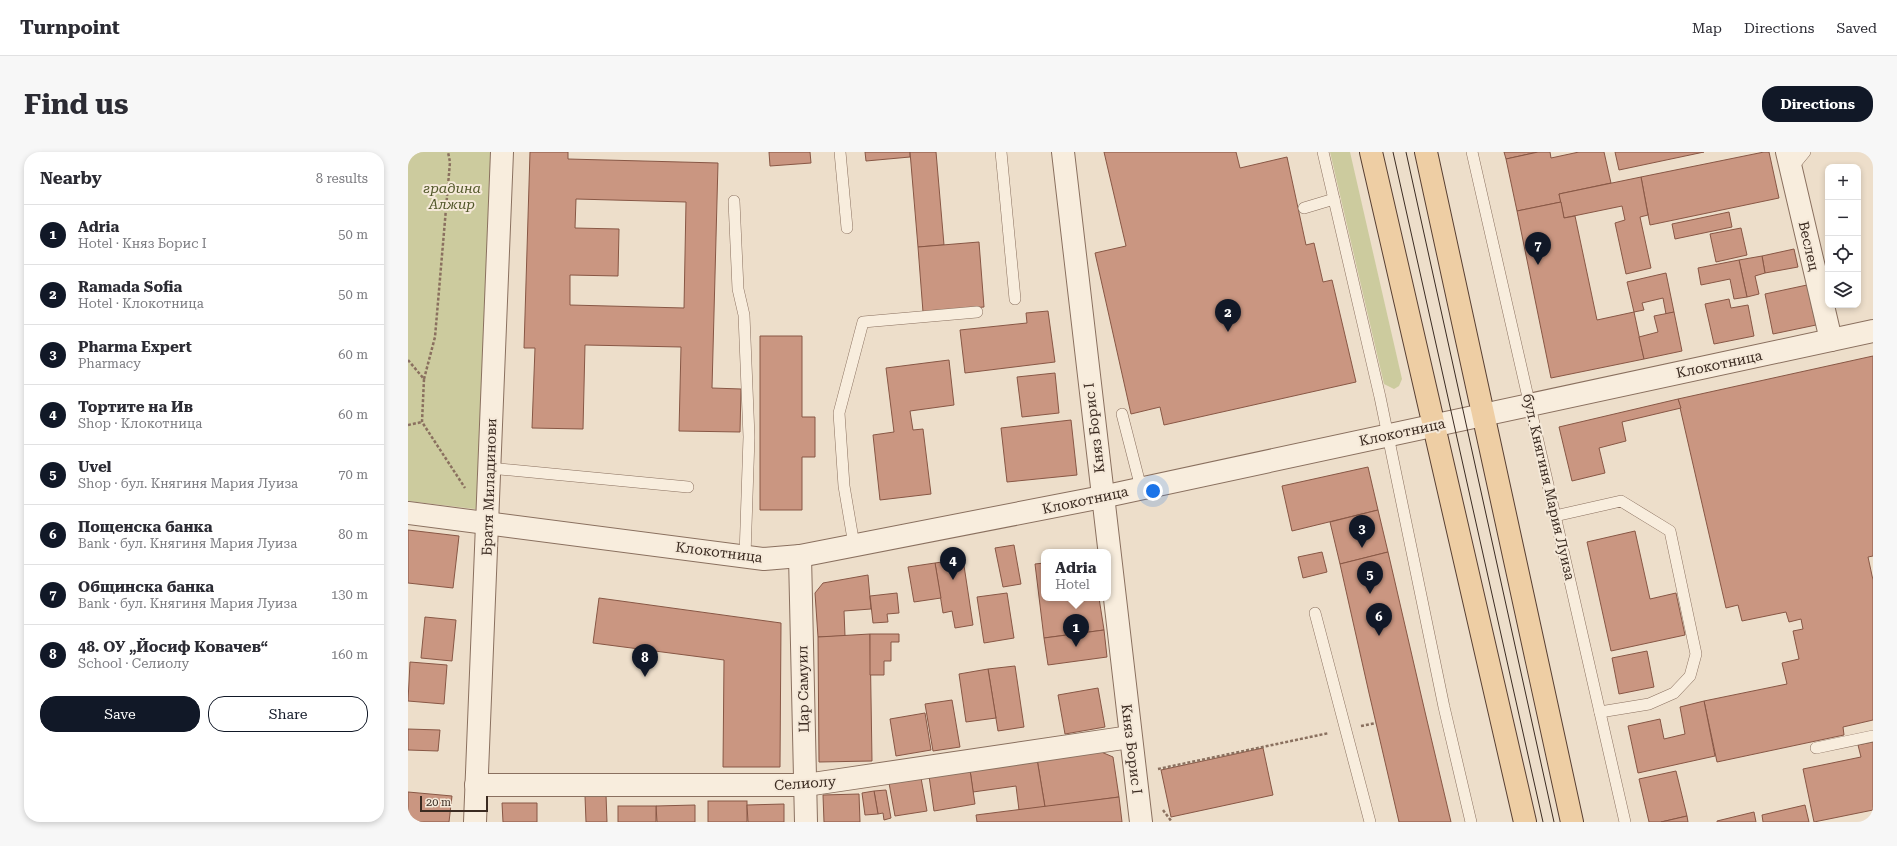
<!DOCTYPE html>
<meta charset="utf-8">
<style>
:root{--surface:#fff;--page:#f7f7f7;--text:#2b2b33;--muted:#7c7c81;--line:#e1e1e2;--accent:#111827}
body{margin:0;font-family:"Roboto Serif",serif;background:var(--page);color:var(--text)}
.controls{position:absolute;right:12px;top:12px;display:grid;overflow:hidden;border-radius:8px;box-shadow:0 2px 6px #0003}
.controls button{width:36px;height:36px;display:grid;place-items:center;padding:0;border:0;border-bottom:1px solid var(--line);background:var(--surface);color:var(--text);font:20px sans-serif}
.scale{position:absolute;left:12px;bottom:10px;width:68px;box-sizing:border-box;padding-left:4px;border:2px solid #3b2b21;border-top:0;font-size:11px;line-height:14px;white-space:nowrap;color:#3b2b21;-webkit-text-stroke:3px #f5e9d9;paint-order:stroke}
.you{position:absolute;left:745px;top:339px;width:14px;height:14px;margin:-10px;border:3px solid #fff;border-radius:50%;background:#1a73e8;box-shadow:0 0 0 6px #1a73e833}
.badge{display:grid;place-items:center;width:26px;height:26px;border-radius:50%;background:var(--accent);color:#fff;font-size:13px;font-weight:700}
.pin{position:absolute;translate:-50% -33px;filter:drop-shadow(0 1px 2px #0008)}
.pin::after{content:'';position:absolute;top:21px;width:14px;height:12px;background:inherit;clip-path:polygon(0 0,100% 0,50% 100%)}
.popup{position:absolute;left:633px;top:397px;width:70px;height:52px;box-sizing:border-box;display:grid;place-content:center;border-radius:8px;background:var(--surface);filter:drop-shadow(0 1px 3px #0005);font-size:13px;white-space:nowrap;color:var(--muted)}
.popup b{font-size:15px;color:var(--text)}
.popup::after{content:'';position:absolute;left:50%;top:100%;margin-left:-8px;border:8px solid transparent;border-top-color:var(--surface)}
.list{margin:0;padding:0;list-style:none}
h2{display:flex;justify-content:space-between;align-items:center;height:52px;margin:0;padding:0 16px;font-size:17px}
h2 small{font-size:13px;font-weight:400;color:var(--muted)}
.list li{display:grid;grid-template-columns:26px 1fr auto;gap:12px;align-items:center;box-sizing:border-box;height:60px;padding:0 16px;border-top:1px solid var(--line)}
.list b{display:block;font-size:15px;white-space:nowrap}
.list p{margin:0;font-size:13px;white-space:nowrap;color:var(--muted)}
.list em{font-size:13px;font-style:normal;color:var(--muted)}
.actions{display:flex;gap:8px;padding:12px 16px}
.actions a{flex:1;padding:9px 0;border:1px solid var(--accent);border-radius:16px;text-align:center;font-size:14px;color:var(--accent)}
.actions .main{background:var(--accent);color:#fff}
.icon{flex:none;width:22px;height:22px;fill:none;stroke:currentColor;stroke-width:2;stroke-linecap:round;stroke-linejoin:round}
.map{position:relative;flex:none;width:1465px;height:670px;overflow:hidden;border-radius:16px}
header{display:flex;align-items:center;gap:24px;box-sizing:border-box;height:56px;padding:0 20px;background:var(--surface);border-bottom:1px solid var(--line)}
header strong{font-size:19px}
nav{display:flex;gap:22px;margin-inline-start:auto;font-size:14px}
.intro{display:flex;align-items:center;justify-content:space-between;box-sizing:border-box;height:96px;padding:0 24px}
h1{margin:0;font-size:28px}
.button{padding:10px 18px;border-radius:16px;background:var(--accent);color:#fff;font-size:14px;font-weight:700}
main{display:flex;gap:24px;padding:0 24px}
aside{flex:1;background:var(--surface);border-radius:16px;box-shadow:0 2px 6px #0003}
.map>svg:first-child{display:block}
.green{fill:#cccb9e}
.building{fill:#ca9681;stroke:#885745;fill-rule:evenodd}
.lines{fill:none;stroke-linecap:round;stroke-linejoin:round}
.lane-casing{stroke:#8a705f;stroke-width:12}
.street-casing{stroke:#8a705f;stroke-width:24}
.primary-casing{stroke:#583f32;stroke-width:24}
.path{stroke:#8a705f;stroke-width:2.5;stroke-dasharray:3 2;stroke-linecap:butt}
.lane{stroke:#f8eddd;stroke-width:11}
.street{stroke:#f8eddd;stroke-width:22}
.primary{stroke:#eecea4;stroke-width:22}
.tram{stroke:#3b2b21;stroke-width:1}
.labels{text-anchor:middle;stroke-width:4;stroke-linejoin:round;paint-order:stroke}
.park-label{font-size:14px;font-style:italic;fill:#515729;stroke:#f5e9d9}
.street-label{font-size:14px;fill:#3b2b21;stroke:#f5e9d9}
</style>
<header>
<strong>Turnpoint</strong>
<nav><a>Map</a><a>Directions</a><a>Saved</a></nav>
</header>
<div class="intro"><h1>Find us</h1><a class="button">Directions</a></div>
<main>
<aside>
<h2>Nearby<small>8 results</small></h2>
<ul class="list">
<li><span class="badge">1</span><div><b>Adria</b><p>Hotel · Княз Борис I</p></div><em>50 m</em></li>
<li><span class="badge">2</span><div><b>Ramada Sofia</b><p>Hotel · Клокотница</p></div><em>50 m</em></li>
<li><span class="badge">3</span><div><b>Pharma Expert</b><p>Pharmacy</p></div><em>60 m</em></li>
<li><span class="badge">4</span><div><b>Тортите на Ив</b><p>Shop · Клокотница</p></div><em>60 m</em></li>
<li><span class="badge">5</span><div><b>Uvel</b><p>Shop · бул. Княгиня Мария Луиза</p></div><em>70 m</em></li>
<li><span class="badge">6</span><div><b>Пощенска банка</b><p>Bank · бул. Княгиня Мария Луиза</p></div><em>80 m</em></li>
<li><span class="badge">7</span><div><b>Общинска банка</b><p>Bank · бул. Княгиня Мария Луиза</p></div><em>130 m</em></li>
<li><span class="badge">8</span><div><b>48. ОУ „Йосиф Ковачев“</b><p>School · Селиолу</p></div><em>160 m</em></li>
</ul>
<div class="actions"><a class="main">Save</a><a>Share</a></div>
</aside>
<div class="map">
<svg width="1465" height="670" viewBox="0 0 1465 670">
<rect width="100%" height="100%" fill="#eddeca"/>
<g class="green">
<polygon points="0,0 89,0 75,358 0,349"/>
<polygon points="922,0 942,0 994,227 991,234 986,237 976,232"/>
</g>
<g class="building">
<path d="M122,0H160V7L310,11L304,236L333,237L332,280L271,279L273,195L177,193L175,277L124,276L127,196H116ZM168,47L278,50L276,156L162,153V123L210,124L211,77L167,76Z"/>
<polygon points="361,0 402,0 403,11 362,14"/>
<polygon points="457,0 502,0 502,5 458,9"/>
<polygon points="502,0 528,0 536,93 510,95"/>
<polygon points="696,0 828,0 832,16 879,5 898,93 906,91 915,130 924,128 948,230 756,273 752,255 723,262 687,101 718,94"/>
<polygon points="1096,0 1130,0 1098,7"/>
<polygon points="1130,0 1142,0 1143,6 1171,0 1196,0 1203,31 1151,42 1153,50 1109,59 1098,7"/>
<polygon points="1207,0 1296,0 1211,18"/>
<polygon points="1356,0 1361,0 1371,46 1242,73 1233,25"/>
<polygon points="1233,25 1240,63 1232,65 1243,116 1218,122 1207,71 1217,68 1214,54 1156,66 1151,42"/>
<polygon points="1153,50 1156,66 1167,64 1189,168 1226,160 1236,207 1143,226 1109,59"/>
<polygon points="1321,60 1324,75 1267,87 1264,72"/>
<polygon points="1333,76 1339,103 1308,110 1302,82"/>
<polygon points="571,90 576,155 515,160 510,95"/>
<polygon points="1386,97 1390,115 1357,121 1354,104"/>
<polygon points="1354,104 1357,121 1347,124 1351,142 1339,145 1331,108"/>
<polygon points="1331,108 1339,145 1326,147 1322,127 1293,133 1290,116"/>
<polygon points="1258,121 1266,160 1258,162 1255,146 1234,151 1236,158 1226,160 1219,130"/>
<polygon points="1399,133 1408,173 1365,182 1357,142"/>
<polygon points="1321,147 1323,156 1340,153 1346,184 1306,192 1297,152"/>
<polygon points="640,159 647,210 557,221 552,178 619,171 618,161"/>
<polygon points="1266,160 1274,199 1236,207 1231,185 1250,180 1246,164"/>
<polygon points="352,184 394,184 394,265 407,265 407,305 394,305 394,358 352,358"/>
<polygon points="1465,204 1465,404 1460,405 1465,428 1465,568 1435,575 1436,583 1309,610 1296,549 1379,532 1374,511 1391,507 1385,479 1395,477 1393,467 1381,470 1378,460 1334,469 1330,453 1318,456 1270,247"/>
<polygon points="541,208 546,253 502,259 505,278 515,277 523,342 472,348 465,283 486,280 478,216"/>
<polygon points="647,221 651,261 614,265 609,225"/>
<polygon points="1270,247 1273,256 1214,270 1218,289 1191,296 1197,321 1164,329 1151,275"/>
<polygon points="663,268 669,323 599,330 593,276"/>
<polygon points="960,315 970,358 884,379 874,334"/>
<polygon points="970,358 980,400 932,412 922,370"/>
<polygon points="0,378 51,384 45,436 0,431"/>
<polygon points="1227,379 1242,447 1268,441 1277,483 1203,499 1179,390"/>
<polygon points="606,393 613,432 595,435 587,396"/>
<polygon points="914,400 919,420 895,426 890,405"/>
<polygon points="980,400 1017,560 1043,670 991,670 961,541 932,412"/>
<polygon points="555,407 565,473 547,476 544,459 535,461 527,411"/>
<polygon points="527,411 533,446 506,450 500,415"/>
<polygon points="636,411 636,446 691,446 696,478 636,486 627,412"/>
<polygon points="460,423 463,457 436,459 437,484 410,485 407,441 415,431"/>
<polygon points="489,441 491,461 479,462 480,470 465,471 462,444"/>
<polygon points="599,441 606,486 576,491 569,445"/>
<polygon points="191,446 373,471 372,615 315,615 316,508 185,491"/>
<polygon points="17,465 48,468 44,509 13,506"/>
<polygon points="696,478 699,505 640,513 636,486"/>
<polygon points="462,482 464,609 411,610 410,485"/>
<polygon points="462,482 491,482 491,490 483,490 483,509 476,509 476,523 462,523"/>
<polygon points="1239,499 1246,535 1211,542 1204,506"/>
<polygon points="2,510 39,513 36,552 0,549"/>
<polygon points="607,514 616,575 590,579 580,517"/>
<polygon points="580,517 588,566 558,570 551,522"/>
<polygon points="690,536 697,575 657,582 650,543"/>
<polygon points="544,548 552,595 525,599 517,552"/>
<polygon points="1296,549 1307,604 1230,621 1220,574 1252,567 1256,587 1277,582 1272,555"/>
<polygon points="517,561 523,598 488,604 482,567"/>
<polygon points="0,577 32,578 30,599 0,598"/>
<polygon points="1465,590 1465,658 1406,670 1395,617 1453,605 1450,593"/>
<polygon points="855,596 865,643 763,665 753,618"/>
<polygon points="691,599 705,605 711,645 637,655 629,607"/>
<polygon points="629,607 637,655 611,658 608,634 565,640 562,618"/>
<polygon points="562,618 567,652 526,659 521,624"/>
<polygon points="1268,619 1279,664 1253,670 1241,670 1231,627"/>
<polygon points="513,626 519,659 487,664 481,631"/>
<polygon points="478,638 483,666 476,668 475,661 470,662 466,639"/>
<polygon points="466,639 470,662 457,663 454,641"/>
<polygon points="0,640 44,644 41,670 0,670"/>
<polygon points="451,642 452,670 416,670 415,643"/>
<polygon points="198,643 199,670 178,670 177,644"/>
<polygon points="711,645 714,670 569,670 568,663"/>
<rect x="300" y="649" width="39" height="21"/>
<polygon points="94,651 129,651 129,670 95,670"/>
<polygon points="376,652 376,670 340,670 339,653"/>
<polygon points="287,653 287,670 249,670 248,654"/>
<polygon points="1397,653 1401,670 1355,670 1354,663"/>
<rect x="210" y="654" width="38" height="16"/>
<polygon points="1346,660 1348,670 1309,670 1309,669"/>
<polygon points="1279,664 1280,670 1253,670"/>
</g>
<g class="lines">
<defs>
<g id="lane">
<polyline points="432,0 439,76"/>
<polyline points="593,0 607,147"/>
<polyline points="915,0 972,245 1036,555 1063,670"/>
<polyline points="1064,0 1217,670"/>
<polyline points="1383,17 1397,0"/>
<polyline points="326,49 330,137 336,163 341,285 337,404"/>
<polyline points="896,56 926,47"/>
<polyline points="714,262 733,336"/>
<polyline points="81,316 280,335"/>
<polyline points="1147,364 1213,349 1262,379 1288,502 1282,524 1266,541 1241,552 1192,560"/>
<polyline points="446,393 436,334 431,261 455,170 569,160"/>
<polyline points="907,461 962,670"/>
<polyline points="1408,596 1465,584"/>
</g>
<g id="street">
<polyline points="655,0 733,670"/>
<polyline points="1379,0 1423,188"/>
<polyline points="0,361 356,407 392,404 694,345 1465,179"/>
<polyline points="392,404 398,670"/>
<polyline points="68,633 398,633 722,585"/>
<polyline points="67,670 94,0"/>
</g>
<g id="primary">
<polyline points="963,0 1117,670"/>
<polyline points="1018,0 1164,670"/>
</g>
</defs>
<use href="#lane" class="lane-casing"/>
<use href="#street" class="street-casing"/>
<use href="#primary" class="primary-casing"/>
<g class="path">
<polyline points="0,208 16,227 14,270 57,336"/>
<polyline points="16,227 27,185 42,10 40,0"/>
<polyline points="0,273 14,270"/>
<polyline points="953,574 968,571"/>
<polyline points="750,617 921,581"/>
<polyline points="755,658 764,670"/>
</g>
<use href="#lane" class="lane"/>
<use href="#street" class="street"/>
<use href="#primary" class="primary"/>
<g class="tram">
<polyline points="985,0 1135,670"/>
<polyline points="998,0 1146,670"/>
</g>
</g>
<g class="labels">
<g class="park-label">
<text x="44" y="41">градина<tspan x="44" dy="16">Алжир</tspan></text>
</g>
<g class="street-label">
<text transform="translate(1401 94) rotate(77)" y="5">Веслец</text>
<text transform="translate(1311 212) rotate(-12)" y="5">Клокотница</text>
<text transform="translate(686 276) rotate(-97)" y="5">Княз Борис I</text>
<text transform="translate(994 280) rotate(-12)" y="5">Клокотница</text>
<text transform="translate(81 335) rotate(-88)" y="5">Братя Миладинови</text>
<text transform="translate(1141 335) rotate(77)" y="5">бул. Княгиня Мария Луиза</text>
<text transform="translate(677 348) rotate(-12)" y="5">Клокотница</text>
<text transform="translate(311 400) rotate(7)" y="5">Клокотница</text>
<text transform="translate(395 537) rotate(-91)" y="5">Цар Самуил</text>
<text transform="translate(724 597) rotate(83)" y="5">Княз Борис I</text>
<text transform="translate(397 631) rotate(-4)" y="5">Селиолу</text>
</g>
</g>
</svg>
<div class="controls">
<button>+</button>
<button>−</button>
<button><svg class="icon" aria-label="locate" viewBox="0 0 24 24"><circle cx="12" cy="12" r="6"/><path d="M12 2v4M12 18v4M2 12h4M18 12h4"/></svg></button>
<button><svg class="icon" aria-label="layers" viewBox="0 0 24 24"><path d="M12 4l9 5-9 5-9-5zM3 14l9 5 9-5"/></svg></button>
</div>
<div class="scale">20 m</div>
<div class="you"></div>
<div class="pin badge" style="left:668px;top:495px">1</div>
<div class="popup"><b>Adria</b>Hotel</div>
<div class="pin badge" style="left:820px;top:180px">2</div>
<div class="pin badge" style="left:954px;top:396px">3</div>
<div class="pin badge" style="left:545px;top:428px">4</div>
<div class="pin badge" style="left:962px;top:442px">5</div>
<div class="pin badge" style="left:971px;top:484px">6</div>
<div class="pin badge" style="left:1130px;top:113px">7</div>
<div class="pin badge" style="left:237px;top:525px">8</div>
</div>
</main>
